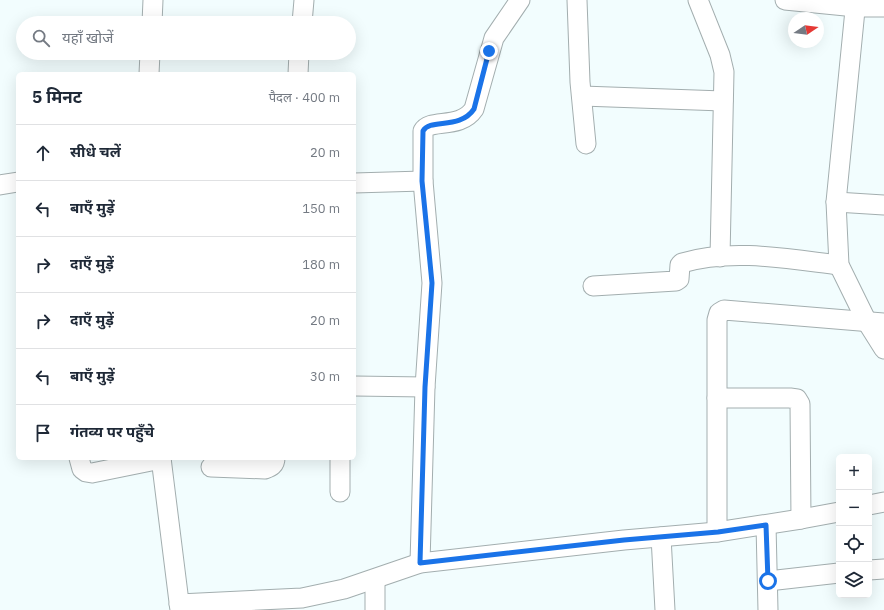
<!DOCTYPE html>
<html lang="hi">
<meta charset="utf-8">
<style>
:root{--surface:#fff;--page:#f6f6f7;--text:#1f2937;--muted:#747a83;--line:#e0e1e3}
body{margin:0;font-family:"IBM Plex Sans","Noto Sans Devanagari",sans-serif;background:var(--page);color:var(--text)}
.controls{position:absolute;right:12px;bottom:12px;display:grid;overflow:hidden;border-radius:6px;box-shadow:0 4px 16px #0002}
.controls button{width:36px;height:36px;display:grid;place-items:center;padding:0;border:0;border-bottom:1px solid var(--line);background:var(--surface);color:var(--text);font:20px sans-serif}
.compass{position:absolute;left:788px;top:12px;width:36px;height:36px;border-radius:50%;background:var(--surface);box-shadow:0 4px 16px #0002;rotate:77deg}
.stop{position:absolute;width:12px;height:12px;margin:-9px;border:3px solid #1a73e8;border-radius:50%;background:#fff}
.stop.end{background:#1a73e8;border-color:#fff;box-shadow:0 1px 4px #0008}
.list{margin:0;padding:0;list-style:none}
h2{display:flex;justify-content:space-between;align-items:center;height:52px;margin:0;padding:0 16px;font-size:17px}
h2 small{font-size:13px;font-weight:400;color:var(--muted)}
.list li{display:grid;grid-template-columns:26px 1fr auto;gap:12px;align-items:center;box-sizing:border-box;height:56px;padding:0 16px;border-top:1px solid var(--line)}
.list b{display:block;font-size:15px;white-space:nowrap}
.list em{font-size:13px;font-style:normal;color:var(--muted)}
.icon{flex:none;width:22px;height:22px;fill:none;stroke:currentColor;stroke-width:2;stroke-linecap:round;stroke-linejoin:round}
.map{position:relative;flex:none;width:884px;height:610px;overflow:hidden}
.search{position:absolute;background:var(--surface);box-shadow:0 4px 16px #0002;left:16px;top:16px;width:340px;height:44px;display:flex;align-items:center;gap:10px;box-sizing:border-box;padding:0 14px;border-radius:22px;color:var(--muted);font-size:15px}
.panel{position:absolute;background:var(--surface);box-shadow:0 4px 16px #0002;left:16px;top:72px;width:340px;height:388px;border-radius:6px}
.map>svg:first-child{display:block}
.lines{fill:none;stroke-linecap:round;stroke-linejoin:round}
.minor-casing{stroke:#a3aeaf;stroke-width:21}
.minor{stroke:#fff;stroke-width:19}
.route{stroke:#1a73e8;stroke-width:5}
</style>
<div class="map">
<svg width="884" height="610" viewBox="0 0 884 610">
<rect width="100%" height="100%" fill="#f2fdfe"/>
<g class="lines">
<defs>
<g id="minor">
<polyline points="577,0 580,82 586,144"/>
<polyline points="698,0 720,55 724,72 720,257"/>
<polyline points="785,0 856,7 884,7"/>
<polyline points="856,0 836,202 839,265 867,322 884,349"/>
<polyline points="152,23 153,0"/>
<polyline points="302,23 304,0"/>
<polyline points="149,74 150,53"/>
<polyline points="298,74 299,53"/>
<polyline points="582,96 723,101"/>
<polyline points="354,183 423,181"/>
<polyline points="0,185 18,182"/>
<polyline points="836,202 884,205"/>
<path d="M593,286L676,281L679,279L680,265L682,263C731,248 789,259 839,265"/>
<polyline points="354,386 425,387"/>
<polyline points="717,398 790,398 797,399 800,404 801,519"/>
<polyline points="79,458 82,469 86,472 92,473 161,459"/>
<polyline points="161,458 180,610"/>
<path d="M211,467L265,469C271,467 275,465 275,458"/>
<polyline points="340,492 340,458"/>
<polyline points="869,505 884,502"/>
<polyline points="766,525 768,610"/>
<polyline points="717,532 717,320 719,313 724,310 884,323"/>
<polyline points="661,537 665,610"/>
<path d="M420,563L425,387L432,283L423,181V131C430,118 460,130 474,109L494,38L520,0"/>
<polyline points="869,570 884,569"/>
<polyline points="768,581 839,573"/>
<polyline points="179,604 302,598 344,589 420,563 624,540 717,532 801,519 839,512"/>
<polyline points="375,610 375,579"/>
</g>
</defs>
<use href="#minor" class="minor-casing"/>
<use href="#minor" class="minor"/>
</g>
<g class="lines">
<path class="route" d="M489,51L474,109C460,130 430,118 423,131L422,181L432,283L425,387L420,563L624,540L718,532L766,525L768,581"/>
</g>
</svg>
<div class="controls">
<button>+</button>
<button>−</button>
<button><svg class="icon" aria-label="locate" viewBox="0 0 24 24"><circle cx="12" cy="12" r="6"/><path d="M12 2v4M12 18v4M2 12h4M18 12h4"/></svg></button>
<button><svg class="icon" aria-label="layers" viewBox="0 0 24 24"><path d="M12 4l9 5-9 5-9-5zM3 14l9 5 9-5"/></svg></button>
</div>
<svg class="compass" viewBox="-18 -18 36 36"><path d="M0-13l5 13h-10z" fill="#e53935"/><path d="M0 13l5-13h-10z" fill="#747a83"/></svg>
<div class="stop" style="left:768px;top:581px"></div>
<div class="stop end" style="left:489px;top:51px"></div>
<div class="search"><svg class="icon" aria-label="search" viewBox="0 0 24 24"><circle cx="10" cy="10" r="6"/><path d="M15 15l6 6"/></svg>यहाँ खोजें</div>
<section class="panel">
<h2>5 मिनट<small>पैदल · 400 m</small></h2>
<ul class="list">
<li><svg class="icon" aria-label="ahead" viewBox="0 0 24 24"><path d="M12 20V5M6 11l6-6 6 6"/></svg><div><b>सीधे चलें</b></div><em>20 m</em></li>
<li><svg class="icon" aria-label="left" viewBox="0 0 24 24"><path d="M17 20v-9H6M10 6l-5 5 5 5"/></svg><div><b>बाएँ मुड़ें</b></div><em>150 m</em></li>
<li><svg class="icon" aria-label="right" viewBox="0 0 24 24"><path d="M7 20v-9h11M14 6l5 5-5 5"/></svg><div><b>दाएँ मुड़ें</b></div><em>180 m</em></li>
<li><svg class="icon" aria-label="right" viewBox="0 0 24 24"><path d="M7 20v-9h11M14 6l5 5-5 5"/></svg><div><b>दाएँ मुड़ें</b></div><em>20 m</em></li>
<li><svg class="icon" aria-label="left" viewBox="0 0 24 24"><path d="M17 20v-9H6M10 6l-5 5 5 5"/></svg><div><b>बाएँ मुड़ें</b></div><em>30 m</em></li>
<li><svg class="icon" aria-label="arrive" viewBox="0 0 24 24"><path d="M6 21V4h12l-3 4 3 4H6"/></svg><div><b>गंतव्य पर पहुँचे</b></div></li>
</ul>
</section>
</div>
